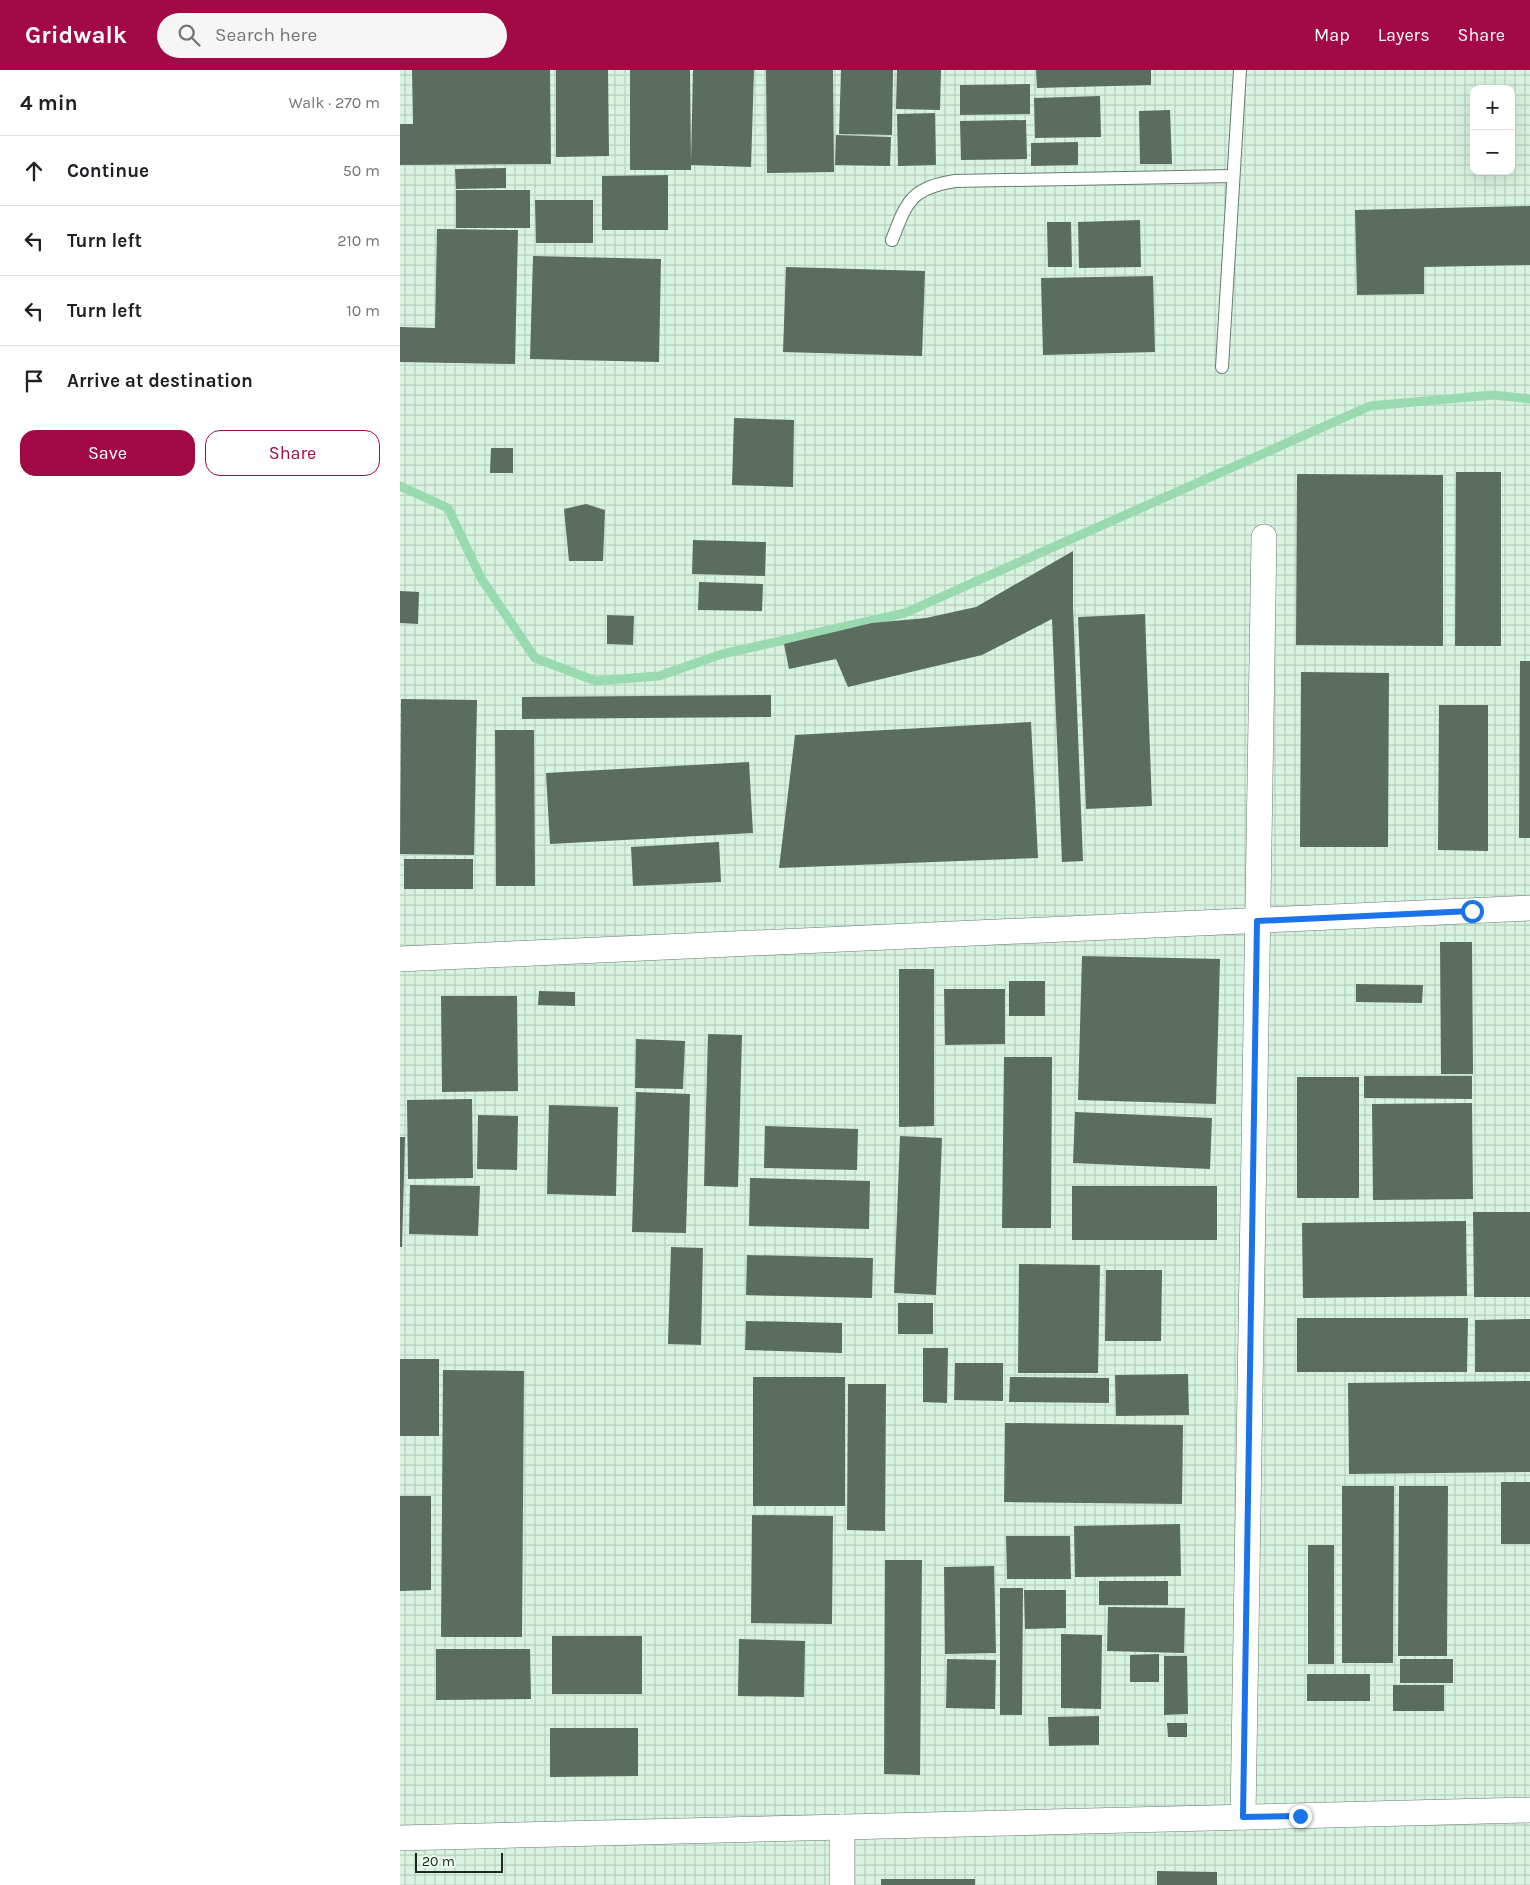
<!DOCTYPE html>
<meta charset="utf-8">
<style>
:root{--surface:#fff;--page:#f6f6f6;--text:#202124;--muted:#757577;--line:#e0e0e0;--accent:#a30945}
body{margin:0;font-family:Karla,sans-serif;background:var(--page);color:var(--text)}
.controls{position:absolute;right:15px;top:15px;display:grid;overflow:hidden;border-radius:10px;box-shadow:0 5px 20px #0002}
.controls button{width:45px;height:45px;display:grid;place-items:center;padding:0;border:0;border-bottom:1px solid var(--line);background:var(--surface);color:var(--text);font:25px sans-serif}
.scale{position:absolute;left:15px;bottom:12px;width:88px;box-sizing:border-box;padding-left:5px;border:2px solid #212823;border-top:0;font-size:14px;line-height:18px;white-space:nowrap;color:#212823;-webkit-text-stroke:4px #e9fcef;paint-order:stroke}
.stop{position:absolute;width:15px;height:15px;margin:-11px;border:4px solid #1a73e8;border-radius:50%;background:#fff}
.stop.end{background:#1a73e8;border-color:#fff;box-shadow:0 1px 5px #0008}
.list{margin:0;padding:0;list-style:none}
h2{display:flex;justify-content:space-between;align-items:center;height:65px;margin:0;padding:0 20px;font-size:21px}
h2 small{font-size:16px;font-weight:400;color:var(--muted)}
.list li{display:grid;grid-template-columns:32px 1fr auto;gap:15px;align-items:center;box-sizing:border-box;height:70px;padding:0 20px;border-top:1px solid var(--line)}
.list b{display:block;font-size:19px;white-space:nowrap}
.list em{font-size:16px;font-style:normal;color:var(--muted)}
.actions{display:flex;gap:10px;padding:15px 20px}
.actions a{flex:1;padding:11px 0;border:1px solid var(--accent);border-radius:15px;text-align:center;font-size:18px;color:var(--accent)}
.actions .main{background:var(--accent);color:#fff}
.icon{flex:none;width:28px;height:28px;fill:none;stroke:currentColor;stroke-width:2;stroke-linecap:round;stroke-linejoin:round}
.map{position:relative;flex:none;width:1130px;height:1815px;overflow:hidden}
header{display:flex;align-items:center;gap:30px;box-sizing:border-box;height:70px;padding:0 25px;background:var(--accent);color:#fff}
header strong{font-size:24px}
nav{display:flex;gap:28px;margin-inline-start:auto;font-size:18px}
.search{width:350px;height:45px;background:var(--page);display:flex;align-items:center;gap:12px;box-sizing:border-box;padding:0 18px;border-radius:28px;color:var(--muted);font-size:19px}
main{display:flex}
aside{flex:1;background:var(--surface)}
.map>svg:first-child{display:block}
.industrial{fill:url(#industrial-grid);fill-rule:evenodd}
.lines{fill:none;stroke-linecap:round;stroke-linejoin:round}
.stream{stroke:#99dab0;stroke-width:9}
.building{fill:#5b6c61}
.service-casing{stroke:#6a7c70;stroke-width:14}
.minor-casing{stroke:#6a7c70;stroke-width:26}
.service{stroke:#fff;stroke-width:12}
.minor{stroke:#fff;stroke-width:25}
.route{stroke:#1a73e8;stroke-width:6}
</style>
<header>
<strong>Gridwalk</strong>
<div class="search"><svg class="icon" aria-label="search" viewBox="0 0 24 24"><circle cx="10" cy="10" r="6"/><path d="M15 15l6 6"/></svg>Search here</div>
<nav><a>Map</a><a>Layers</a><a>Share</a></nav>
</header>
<main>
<aside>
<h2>4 min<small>Walk · 270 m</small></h2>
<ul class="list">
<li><svg class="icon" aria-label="ahead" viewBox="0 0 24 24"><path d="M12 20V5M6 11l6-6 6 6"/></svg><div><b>Continue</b></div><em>50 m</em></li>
<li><svg class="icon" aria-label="left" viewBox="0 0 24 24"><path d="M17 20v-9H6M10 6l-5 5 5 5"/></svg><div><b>Turn left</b></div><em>210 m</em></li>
<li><svg class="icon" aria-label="left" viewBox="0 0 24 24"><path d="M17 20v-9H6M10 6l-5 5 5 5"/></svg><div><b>Turn left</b></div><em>10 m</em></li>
<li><svg class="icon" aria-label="arrive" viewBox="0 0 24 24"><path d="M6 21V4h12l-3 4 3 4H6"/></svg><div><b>Arrive at destination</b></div></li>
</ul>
<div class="actions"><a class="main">Save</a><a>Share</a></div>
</aside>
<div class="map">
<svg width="1130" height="1815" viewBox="0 0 1130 1815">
<defs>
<pattern id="industrial-grid" width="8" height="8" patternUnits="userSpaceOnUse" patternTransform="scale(1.25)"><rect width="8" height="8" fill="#d8f3e0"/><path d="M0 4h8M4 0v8" fill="none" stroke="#b9d0c0"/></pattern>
</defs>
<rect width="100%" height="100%" fill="#e9fcef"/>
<path class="industrial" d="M0,0H1130V1815H0ZM1074,19H1111V101H1074Z"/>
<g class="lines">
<polyline class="stream" points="0,416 48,438 81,508 135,588 196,611 259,606 322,584 505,543 970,336 1093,325 1130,329"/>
</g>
<g class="building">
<polygon points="12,0 150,0 151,94 0,95 0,54 13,54"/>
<polygon points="156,0 208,0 209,86 156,87"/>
<polygon points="230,0 290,0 291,92 293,0 354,0 351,97 291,95 291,100 230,100"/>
<polygon points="366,0 433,0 434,102 367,103"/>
<polygon points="441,0 493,0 492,65 439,64"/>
<polygon points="497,0 541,0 540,40 496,39"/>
<polygon points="636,0 751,0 751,15 637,18"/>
<polygon points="630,14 630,44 560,45 560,15"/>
<polygon points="700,26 701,67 635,68 634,28"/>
<polygon points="770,40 772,94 740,94 739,41"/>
<polygon points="535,43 536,95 498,96 497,44"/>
<polygon points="626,50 627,89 561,90 560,51"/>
<polygon points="436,65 491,67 490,96 435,95"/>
<polygon points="678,72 678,95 631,96 631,73"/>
<polygon points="106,98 106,118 56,119 55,99"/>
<polygon points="268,105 268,160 202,160 202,106"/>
<rect x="56" y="120" width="74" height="38"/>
<polygon points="135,130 193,130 193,173 136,173"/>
<polygon points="1130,136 1130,195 1024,197 1024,224 957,225 955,140"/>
<polygon points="740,150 741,197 679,198 678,152"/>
<polygon points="647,152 671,152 672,197 648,197"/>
<polygon points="37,159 118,160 115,294 0,292 0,257 35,258"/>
<polygon points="133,186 261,189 259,292 130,289"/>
<polygon points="386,197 525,201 522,286 383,282"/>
<polygon points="753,206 755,282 643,285 641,208"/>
<polygon points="334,348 394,350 393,417 332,415"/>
<polygon points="91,378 113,378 113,403 90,403"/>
<polygon points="1056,402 1101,402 1101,576 1055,576"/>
<polygon points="897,404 1043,405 1043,576 896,575"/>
<polygon points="186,434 205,440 203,491 169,491 164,439"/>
<polygon points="293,470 366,472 365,506 292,504"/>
<polygon points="673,481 673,537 683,791 662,792 652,549 582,585 448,617 436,589 389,599 384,574 472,553 526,548 576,537"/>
<polygon points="299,512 363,514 362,541 298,540"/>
<polygon points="0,521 19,522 18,554 0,553"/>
<polygon points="745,544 752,736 686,739 678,547"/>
<polygon points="207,545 234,546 233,575 207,574"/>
<polygon points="1120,591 1130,591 1130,768 1119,768"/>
<polygon points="901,602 989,603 988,777 900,777"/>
<polygon points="371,625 371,647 122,649 122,627"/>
<polygon points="1,629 77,630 74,785 0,784"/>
<polygon points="1039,635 1088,635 1088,781 1038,780"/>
<polygon points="631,652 638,788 379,798 395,665"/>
<polygon points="95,660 134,660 135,816 96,816"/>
<polygon points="349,692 353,763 150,774 146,703"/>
<polygon points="319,772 321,812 233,816 231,777"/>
<rect x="4" y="789" width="69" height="30"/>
<polygon points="1040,872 1072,872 1073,1004 1041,1004"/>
<polygon points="682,886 820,889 816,1034 678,1030"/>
<polygon points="499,899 534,899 534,1056 499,1057"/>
<rect x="609" y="911" width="36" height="35"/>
<polygon points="956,914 1023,915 1022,933 956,932"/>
<polygon points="544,919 605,919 605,974 545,975"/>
<polygon points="139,921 175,922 175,936 138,935"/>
<polygon points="41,926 117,926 118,1021 42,1022"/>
<polygon points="308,964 342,965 338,1117 304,1116"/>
<polygon points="236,969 285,971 283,1019 235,1018"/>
<polygon points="604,987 652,987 651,1158 602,1158"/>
<polygon points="964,1006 1072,1006 1072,1029 964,1028"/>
<rect x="897" y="1007" width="62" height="121"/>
<polygon points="236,1022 290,1024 286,1163 232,1162"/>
<polygon points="72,1029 73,1108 8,1109 7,1030"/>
<polygon points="1072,1033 1073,1129 973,1130 972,1034"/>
<polygon points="149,1035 218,1037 216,1126 147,1124"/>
<polygon points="675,1042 812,1048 810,1099 673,1093"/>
<polygon points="78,1045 118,1046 117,1100 77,1099"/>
<polygon points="365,1056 458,1059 457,1100 364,1098"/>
<polygon points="500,1066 542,1068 536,1225 494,1223"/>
<polygon points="0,1067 5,1067 2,1177 0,1177"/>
<polygon points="350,1108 470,1111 469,1159 349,1156"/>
<polygon points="10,1115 80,1116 78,1166 9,1164"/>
<rect x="672" y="1116" width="145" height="54"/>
<polygon points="1073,1142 1130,1142 1130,1227 1074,1227"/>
<polygon points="1066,1151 1067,1226 903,1228 902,1153"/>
<polygon points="271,1177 303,1178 301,1275 268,1274"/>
<polygon points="347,1185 473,1188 472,1228 346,1225"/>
<polygon points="619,1194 700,1195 698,1303 618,1303"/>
<polygon points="706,1200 762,1200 761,1271 705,1271"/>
<rect x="498" y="1233" width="35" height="31"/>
<polygon points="897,1248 1068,1248 1067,1302 897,1302"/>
<polygon points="1130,1249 1130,1302 1075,1302 1075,1250"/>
<polygon points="346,1251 442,1253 442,1283 345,1280"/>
<polygon points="523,1278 548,1278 547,1333 523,1332"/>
<rect x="0" y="1289" width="39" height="77"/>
<polygon points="555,1293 603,1293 603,1331 554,1330"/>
<polygon points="43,1300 124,1301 122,1567 41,1567"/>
<polygon points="788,1304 789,1345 716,1346 715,1305"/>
<rect x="353" y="1307" width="92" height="129"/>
<polygon points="610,1307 709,1308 709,1333 609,1332"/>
<polygon points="1130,1311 1130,1402 949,1404 948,1313"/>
<polygon points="448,1314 486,1314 485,1461 447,1460"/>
<polygon points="605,1353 783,1355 782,1434 604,1432"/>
<rect x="1101" y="1412" width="29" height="62"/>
<polygon points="942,1416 994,1416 993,1593 942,1593"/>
<polygon points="999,1416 1048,1416 1047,1586 998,1586"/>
<polygon points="0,1426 31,1426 31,1520 0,1521"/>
<polygon points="352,1445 433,1446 432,1554 351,1553"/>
<polygon points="780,1454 781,1506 675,1507 674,1456"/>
<polygon points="606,1466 670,1466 671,1509 607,1509"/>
<rect x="908" y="1475" width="26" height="119"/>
<polygon points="485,1490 522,1490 520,1705 484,1704"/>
<polygon points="594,1496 596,1583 545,1584 544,1497"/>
<rect x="699" y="1511" width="69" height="24"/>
<polygon points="600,1518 623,1518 622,1645 600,1645"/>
<polygon points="624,1520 666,1520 666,1558 625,1559"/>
<polygon points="708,1537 785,1538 784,1583 707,1581"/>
<polygon points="661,1564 702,1565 701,1639 661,1638"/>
<rect x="152" y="1566" width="90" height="58"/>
<polygon points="339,1569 405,1571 404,1627 338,1626"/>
<polygon points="36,1579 130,1579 131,1629 36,1630"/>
<polygon points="759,1584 759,1612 730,1612 730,1585"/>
<polygon points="764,1586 787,1586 788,1644 764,1645"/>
<polygon points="547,1589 596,1590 595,1639 546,1638"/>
<rect x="1000" y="1589" width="53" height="24"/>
<rect x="907" y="1604" width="63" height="27"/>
<rect x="993" y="1615" width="51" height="26"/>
<polygon points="699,1646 699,1675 649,1676 648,1647"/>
<polygon points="767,1653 787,1653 787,1667 768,1667"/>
<polygon points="150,1658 238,1658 238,1706 150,1707"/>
<polygon points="757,1801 817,1802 817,1815 757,1815"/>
<rect x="481" y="1809" width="94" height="6"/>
</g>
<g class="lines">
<defs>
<g id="service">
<path d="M492,170C507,131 511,118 555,111L833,106"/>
<polyline points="822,297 840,0"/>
</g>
<g id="minor">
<polyline points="0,889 1130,838"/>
<polyline points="843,1747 864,467"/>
<polyline points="0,1768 1130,1740"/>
<polyline points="442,1815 442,1757"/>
</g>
</defs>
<use href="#service" class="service-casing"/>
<use href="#minor" class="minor-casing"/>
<use href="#service" class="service"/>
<use href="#minor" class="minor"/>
</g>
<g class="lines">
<polyline class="route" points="900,1746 843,1747 857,851 1072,841"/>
</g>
</svg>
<div class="controls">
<button>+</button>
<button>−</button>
</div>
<div class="scale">20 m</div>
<div class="stop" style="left:1072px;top:841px"></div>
<div class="stop end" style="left:900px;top:1746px"></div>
</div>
</main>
